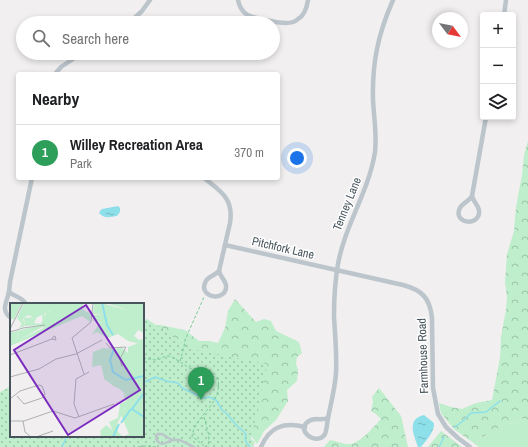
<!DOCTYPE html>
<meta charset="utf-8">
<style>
:root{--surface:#fff;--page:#f2f2f2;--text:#202124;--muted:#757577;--line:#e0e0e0;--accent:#2563eb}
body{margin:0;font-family:"Archivo Narrow",sans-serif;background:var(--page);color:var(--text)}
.controls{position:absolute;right:12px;top:12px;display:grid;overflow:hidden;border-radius:4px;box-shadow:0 2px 6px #0003}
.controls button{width:36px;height:36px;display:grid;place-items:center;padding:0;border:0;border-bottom:1px solid var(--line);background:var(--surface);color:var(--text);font:20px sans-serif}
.compass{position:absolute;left:432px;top:12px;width:36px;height:36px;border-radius:50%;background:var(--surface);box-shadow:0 2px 6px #0003;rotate:122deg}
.you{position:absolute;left:297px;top:158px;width:14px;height:14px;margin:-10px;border:3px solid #fff;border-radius:50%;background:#1a73e8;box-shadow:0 0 0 6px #1a73e833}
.badge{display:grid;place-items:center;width:26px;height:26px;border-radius:50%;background:var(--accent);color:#fff;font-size:13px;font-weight:700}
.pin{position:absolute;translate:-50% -33px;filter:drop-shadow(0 1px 2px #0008)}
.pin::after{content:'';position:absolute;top:21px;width:14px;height:12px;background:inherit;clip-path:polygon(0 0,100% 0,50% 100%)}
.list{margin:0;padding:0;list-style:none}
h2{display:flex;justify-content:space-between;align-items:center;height:52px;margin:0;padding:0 16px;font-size:17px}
h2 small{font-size:13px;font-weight:400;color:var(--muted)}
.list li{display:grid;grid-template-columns:26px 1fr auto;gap:12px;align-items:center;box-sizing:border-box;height:56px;padding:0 16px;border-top:1px solid var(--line)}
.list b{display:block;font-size:15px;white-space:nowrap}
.list p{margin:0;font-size:13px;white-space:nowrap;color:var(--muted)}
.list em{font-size:13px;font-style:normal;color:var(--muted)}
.icon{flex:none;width:22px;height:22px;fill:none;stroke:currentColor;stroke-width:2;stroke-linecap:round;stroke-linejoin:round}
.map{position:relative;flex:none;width:528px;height:447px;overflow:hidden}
.search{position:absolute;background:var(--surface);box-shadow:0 2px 6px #0003;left:16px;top:16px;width:264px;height:44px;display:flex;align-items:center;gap:10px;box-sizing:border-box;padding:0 14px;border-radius:22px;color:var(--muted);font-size:15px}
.panel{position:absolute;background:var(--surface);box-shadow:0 2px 6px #0003;left:16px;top:72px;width:264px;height:108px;border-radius:4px}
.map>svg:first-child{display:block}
.green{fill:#beeecb}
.forest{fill:url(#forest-crowns)}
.park{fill:url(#park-dots)}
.water{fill:url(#water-ripples)}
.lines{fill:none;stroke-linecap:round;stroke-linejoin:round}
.stream{stroke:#8de0e9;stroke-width:1.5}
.path{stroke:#77cb98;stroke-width:1;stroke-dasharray:3 2;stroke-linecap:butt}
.lane{stroke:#bbc5cb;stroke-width:2.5}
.street{stroke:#bbc5cb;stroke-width:4.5}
.labels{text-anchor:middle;stroke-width:3;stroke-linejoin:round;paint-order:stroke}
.street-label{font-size:12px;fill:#47545c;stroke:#fff}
.inset-river{fill:none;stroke:#8de0e9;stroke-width:2}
.inset-road{fill:none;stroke:#adb1b4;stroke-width:1}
.view{fill:#7b2cbf;fill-opacity:0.15;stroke:#7b2cbf;stroke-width:2}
.inset-edge{fill:none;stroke:#47545c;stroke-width:2}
</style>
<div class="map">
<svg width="528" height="447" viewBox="0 0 528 447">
<defs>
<pattern id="forest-crowns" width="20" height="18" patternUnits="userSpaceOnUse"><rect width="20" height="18" fill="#beeecb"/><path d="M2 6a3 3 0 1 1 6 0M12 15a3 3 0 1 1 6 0" fill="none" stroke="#9cc3a8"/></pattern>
<pattern id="park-dots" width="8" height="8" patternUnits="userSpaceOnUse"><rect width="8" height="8" fill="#beeecb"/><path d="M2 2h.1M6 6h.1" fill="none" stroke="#9cc3a8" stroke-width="1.8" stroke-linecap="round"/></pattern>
<pattern id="water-ripples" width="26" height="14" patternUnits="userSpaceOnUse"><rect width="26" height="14" fill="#8de0e9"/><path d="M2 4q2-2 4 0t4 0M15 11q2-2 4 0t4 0" fill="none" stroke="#75b8c0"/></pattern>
</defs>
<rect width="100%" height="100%" fill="#f1efef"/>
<polygon class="green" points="524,418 528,420 528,447 479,447 475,444 482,437 491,433 503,425 517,422 521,419"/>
<g class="forest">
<polygon points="528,141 528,420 524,418 521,419 517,422 503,425 491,433 482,437 475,444 454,429 441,413 439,403 451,407 462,409 476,403 492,400 500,358 501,337 506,310 507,297 505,282 507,254 514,231 516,207 522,175 524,155"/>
<polygon points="235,299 256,322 264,319 271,321 276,331 299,342 302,353 297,357 296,364 298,370 297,381 287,390 288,401 276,420 264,431 257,444 252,437 248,429 146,325 160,325 185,330 199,341 209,341 218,343 225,328 228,311"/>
<path d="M379,388L401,416L408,447H324L330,440C336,441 340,443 346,444C359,446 373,427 381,419L376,414L371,411L373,403L372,397Z"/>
<polygon points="441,431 462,447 428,447"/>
</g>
<polygon class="park" points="147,319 191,349 267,364 251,439 255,442 253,447 0,447 0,392 11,386 11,436 143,436 143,321"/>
<g class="water">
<path d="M118,206L120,208V212L117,216C110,217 104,219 99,213L100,211L102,209Z"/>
<path d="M424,415L434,423C435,431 426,441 421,447H418C414,435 406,419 424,415Z"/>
</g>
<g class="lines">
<g class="stream">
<path d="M143,383L155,377L166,381L178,383L182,388L204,398L209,397L216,400L222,410L226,413L238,427L241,429L246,434C244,440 246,443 250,447"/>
<polyline points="455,427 463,421 471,413 486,412 500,401"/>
<polyline points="62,447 67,436"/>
<polyline points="439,447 444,437"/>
</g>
<g class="path">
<path d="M143,358L155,360L160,359L166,356H169L179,361L189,368L204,370L209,374L218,379C223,405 194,415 192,437L197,440L205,447"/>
<polyline points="180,361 184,347 185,340 204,297"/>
<polyline points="204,417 209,436 208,447"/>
<polyline points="138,447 145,446 157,447"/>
</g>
<path class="lane" d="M172,440C165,444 157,447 156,436L158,434H162L172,440H180L194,447"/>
<g class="street">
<path d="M238,0C239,5 241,10 246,14C251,18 278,23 286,23C290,23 295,22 298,19C305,15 307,7 308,0"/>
<polyline points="504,15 506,0"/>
<polyline points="129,23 142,11 150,0"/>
<polyline points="55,74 61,67 82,53"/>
<path d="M204,178C221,191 234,199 230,223L219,271"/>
<polyline points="472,196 486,117"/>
<path d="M472,196C473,201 478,205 479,210C481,226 455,225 459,210C461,203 469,202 472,196Z"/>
<path d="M225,245L403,285C422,290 430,298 432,318L433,388L438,414L446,427L458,438L470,447"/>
<path d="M219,271C220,276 225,280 226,285C228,302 199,299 205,283C207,276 215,276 219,271Z"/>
<polyline points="9,292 10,282 32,178"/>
<path d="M11,318C0,310 7,302 9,292C15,297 22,297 26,304"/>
<path d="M328,418C331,403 335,388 336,373C337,354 335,335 334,316C334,298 335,281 338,264C345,225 369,191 375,152C377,135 374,118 373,100C372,63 378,34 393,0"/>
<path d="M328,418C327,423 327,429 325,434C317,447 294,430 309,421C315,417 321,421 328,418Z"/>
<path d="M261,447C270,426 284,422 305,427"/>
</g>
</g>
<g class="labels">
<g class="street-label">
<text transform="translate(347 204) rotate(-68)" y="4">Tenney Lane</text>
<text transform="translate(283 248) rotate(13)" y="4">Pitchfork Lane</text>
<text transform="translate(423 356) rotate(-92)" y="4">Farmhouse Road</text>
</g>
</g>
<g transform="translate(10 303)">
<rect width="134" height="134" fill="#f1efef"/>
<path d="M84,0H91L93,11H83ZM96,0H134V8L123,9ZM37,8L45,10V21L37,26L32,24L11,36L8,28L7,36L0,40V30L29,22L15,23L14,15L27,14L24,20L31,21ZM113,90L118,94L123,93L120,104L115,105L107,121L108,129L113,134H98L102,126L99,119L108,115L110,101L116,98Z" fill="#beeecb"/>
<path d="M0,0H12L4,16H0ZM14,0L73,1L72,6L81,11L80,19L72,13L0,43V40L7,36L9,27L11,36L46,19L43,16L45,11L39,8L35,10L33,19L32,12L25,15L18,12L13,16L15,23L9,25L12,21L7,15ZM91,0L123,9L134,8V30L128,27L124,33L129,37L134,36V42L118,38L108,31L98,35L87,29L82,32L90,19L83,18V12L93,11ZM93,45L103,46L102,49L122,93L118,94L109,85L103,83L94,74L91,62L82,64L83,49ZM96,122L102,127L98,134H91L90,128Z" fill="#beeecb"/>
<path d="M107,5L126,9L134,7V11L106,22ZM129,40L134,42V134H112L119,131L111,112L122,94L94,76L95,66L89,52L111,44L118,50V44Z" fill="#beeecb"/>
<path class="inset-river" d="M92,0L97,22L103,32M104,46L100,57L103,69L116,77L134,73M134,90L122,106L134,114M111,120L121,106M103,134L109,121"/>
<path class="inset-road" d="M0,26L13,0M0,29L13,25L35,22M45,33L46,37L42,36L43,34ZM96,40L100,45L116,44L110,56L112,63L111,60M0,52L42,36M74,71L62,35L81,19L83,0M0,74L29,66L46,56L66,51L92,37M0,96L10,88L29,82L32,83L35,91L32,95L14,101L7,93M69,114L64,101L66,76L79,69M0,118H14L43,108L65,115L104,101M13,118L15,129L21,134M26,134L43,128"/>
<path class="view" d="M76,2L130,87L58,132L4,47Z"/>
<rect width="134" height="134" class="inset-edge"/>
</g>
</svg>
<div class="controls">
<button>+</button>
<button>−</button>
<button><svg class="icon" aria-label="layers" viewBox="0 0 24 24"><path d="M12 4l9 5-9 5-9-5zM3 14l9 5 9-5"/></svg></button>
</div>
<svg class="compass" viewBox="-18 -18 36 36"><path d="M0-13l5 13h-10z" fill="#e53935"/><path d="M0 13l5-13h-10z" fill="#757577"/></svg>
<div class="you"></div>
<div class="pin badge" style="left:201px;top:400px;background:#2e9e5b">1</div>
<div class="search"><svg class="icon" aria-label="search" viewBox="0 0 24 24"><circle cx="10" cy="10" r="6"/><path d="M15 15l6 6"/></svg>Search here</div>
<section class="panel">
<h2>Nearby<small></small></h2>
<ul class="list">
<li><span class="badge" style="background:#2e9e5b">1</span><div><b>Willey Recreation Area</b><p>Park</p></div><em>370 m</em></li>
</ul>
</section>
</div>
